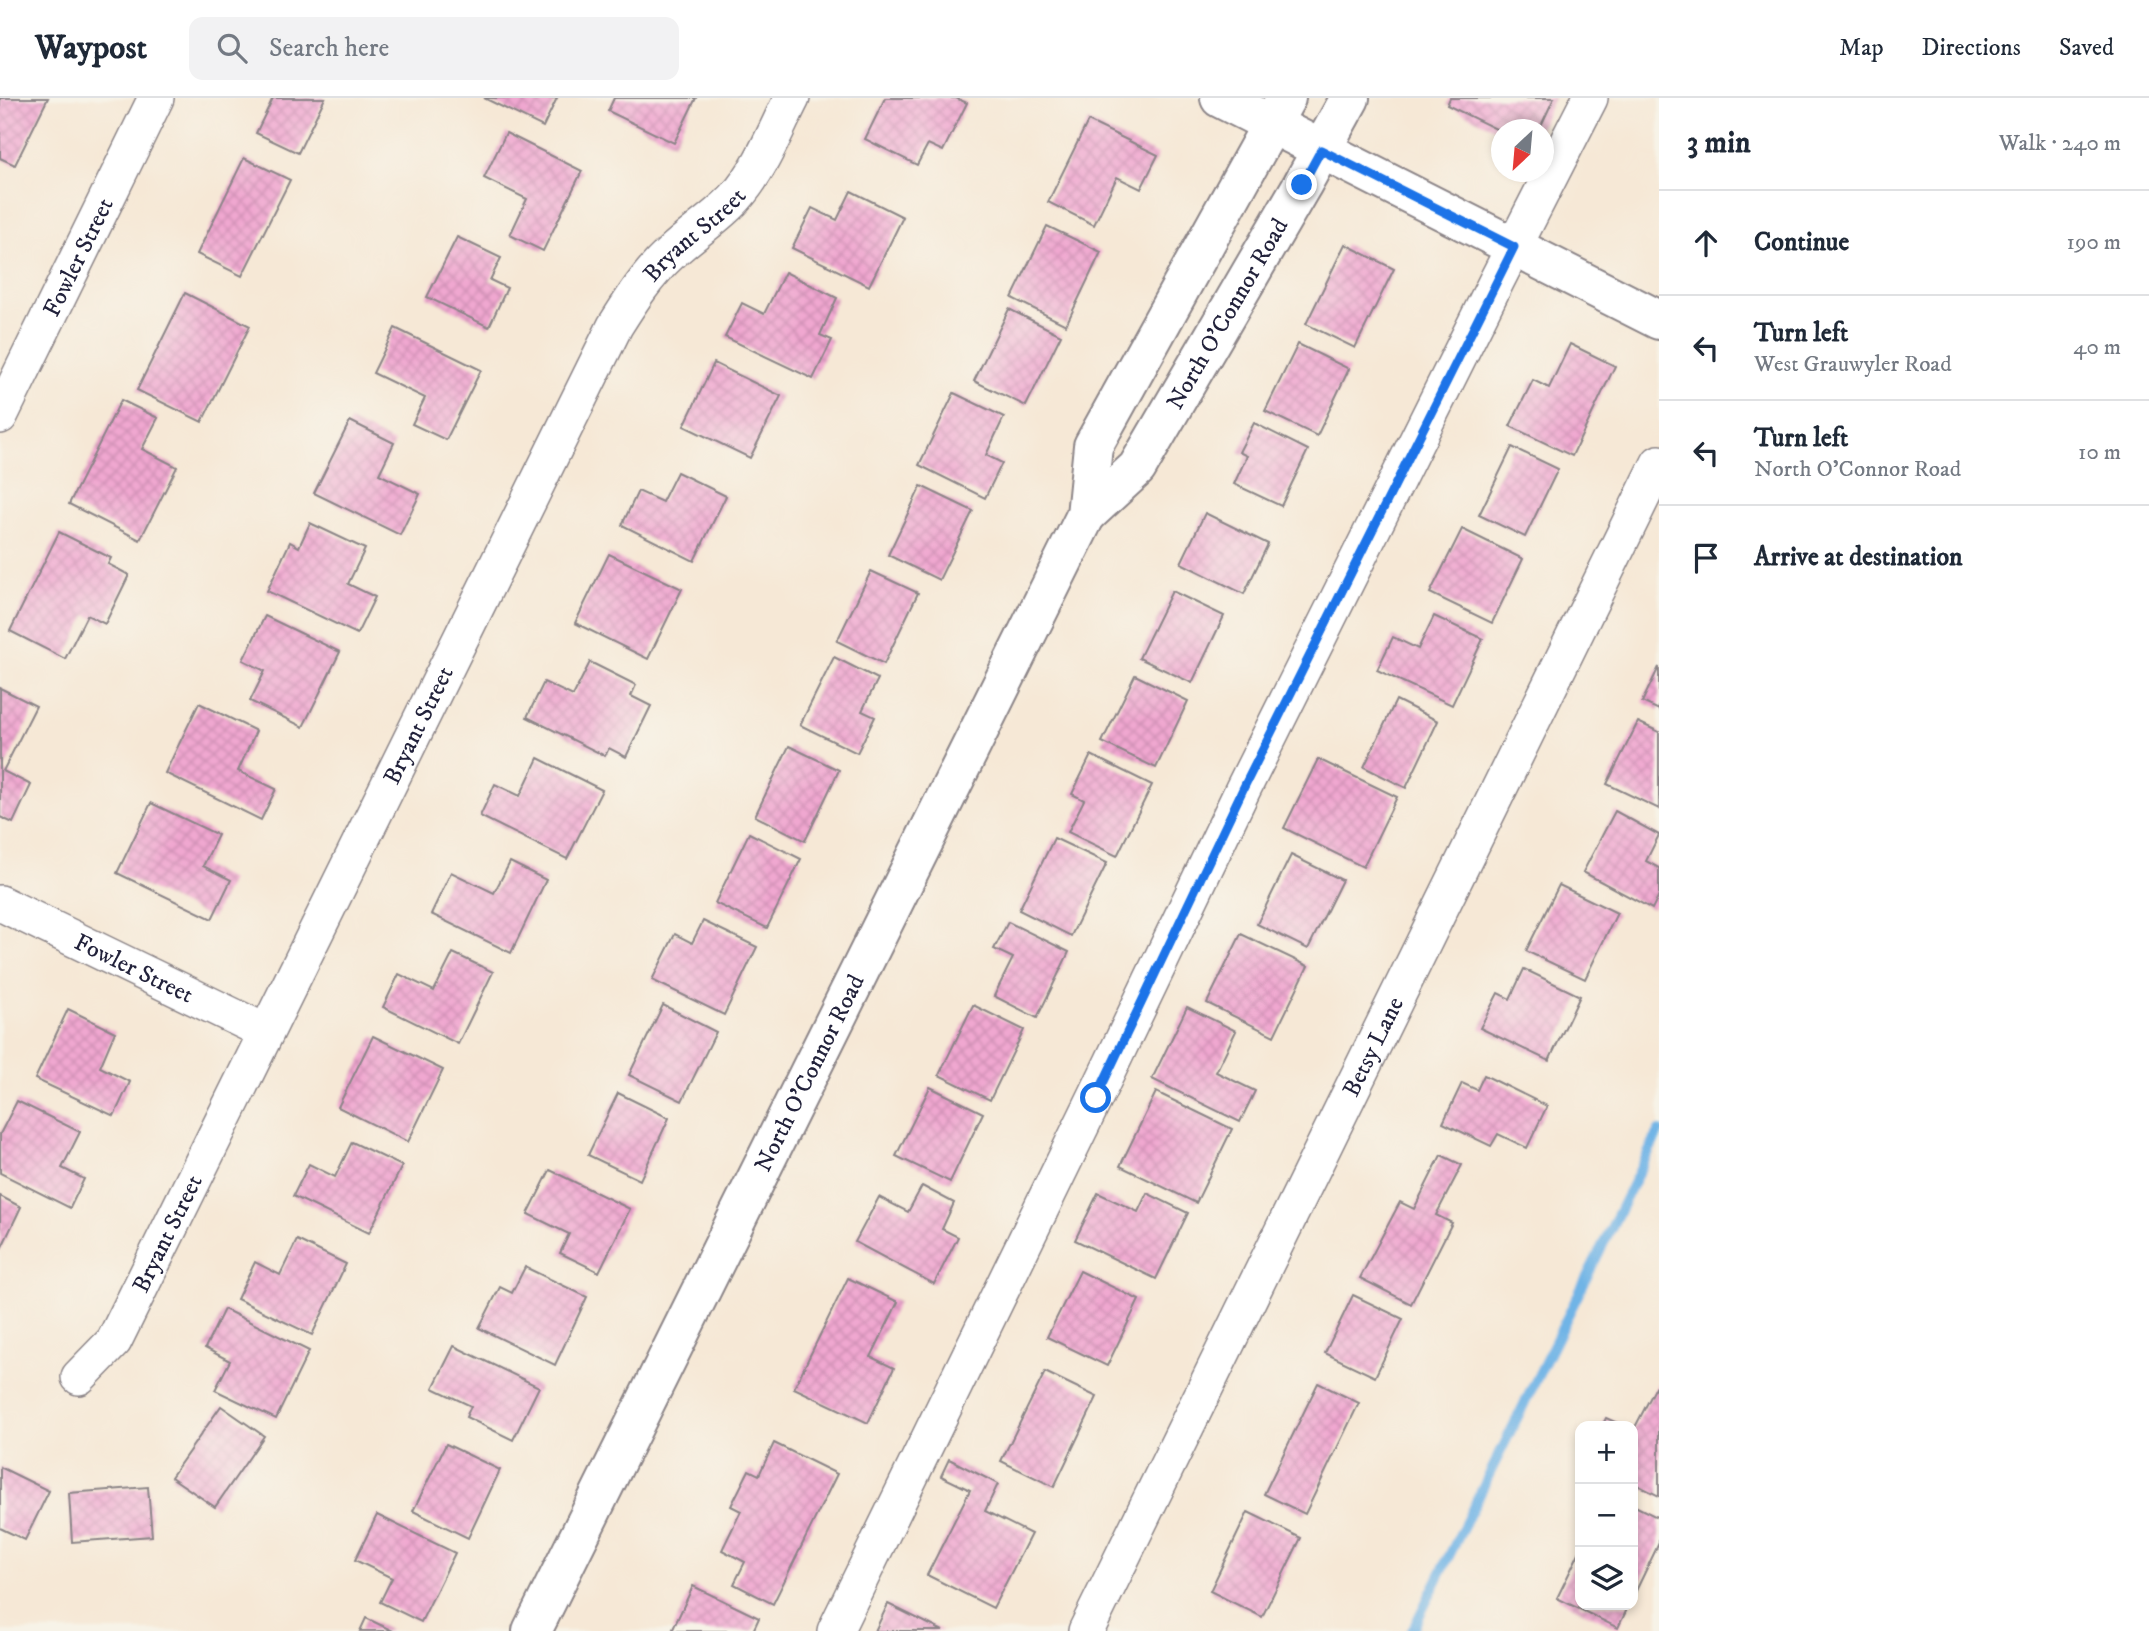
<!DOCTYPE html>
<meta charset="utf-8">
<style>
:root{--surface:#fff;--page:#f2f2f3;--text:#1f2937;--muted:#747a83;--line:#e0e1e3}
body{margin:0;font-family:"IM FELL DW Pica",serif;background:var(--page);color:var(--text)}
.controls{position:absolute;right:21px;bottom:21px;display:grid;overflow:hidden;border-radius:14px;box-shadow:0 4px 10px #0003}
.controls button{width:63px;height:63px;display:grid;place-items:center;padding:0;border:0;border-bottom:2px solid var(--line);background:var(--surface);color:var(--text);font:35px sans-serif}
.compass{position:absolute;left:1491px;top:21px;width:63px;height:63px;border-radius:50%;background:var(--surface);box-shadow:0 4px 10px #0003;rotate:206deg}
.stop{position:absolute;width:21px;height:21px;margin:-16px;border:5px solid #1a73e8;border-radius:50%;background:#fff}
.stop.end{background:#1a73e8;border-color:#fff;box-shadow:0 2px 7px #0008}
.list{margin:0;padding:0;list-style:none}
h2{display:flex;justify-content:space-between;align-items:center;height:91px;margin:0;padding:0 28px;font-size:30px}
h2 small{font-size:23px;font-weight:400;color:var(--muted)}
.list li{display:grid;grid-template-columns:46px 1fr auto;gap:21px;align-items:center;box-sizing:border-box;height:105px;padding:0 28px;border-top:2px solid var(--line)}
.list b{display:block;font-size:26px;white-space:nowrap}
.list p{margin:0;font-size:23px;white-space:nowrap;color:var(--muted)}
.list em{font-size:23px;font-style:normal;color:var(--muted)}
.icon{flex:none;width:38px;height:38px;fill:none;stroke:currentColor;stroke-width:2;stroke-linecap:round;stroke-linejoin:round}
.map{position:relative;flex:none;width:1659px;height:1533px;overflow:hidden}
header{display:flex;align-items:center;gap:42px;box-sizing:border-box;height:98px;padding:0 35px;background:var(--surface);border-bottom:2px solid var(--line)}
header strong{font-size:33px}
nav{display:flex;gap:38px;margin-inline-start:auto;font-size:24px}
.search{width:490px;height:63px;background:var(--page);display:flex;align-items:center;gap:18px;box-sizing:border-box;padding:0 24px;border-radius:14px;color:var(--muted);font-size:26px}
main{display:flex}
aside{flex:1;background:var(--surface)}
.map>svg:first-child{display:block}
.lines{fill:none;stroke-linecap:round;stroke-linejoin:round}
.stream{stroke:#70b4e6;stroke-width:10}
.building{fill:url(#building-cross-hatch)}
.minor-casing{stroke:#8c8588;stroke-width:38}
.major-casing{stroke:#8c8588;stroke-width:42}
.minor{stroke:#fff;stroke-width:35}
.major{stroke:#fff;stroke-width:38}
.route{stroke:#1a73e8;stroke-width:9}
.labels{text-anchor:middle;stroke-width:6;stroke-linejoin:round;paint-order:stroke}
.street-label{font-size:24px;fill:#22223b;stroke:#f7f3e8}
</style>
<header>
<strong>Waypost</strong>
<div class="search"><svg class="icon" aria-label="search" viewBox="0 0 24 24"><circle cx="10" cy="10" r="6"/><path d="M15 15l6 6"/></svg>Search here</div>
<nav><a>Map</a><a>Directions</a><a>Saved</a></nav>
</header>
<main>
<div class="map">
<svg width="1659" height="1533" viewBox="0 0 1659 1533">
<defs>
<pattern id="building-cross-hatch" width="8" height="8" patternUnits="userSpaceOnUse" patternTransform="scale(1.75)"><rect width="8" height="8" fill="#f0a7d0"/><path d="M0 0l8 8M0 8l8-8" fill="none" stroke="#ce8fb4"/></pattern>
</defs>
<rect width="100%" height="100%" fill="#f7f3e8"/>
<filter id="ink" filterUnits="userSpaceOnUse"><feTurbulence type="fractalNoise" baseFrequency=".0143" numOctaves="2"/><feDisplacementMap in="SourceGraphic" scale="14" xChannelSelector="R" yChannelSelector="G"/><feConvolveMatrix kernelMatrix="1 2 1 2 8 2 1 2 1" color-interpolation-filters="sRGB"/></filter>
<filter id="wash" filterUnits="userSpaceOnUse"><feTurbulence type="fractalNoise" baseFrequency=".00686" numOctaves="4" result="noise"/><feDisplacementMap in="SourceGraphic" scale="28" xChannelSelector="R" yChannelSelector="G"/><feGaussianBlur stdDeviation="1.57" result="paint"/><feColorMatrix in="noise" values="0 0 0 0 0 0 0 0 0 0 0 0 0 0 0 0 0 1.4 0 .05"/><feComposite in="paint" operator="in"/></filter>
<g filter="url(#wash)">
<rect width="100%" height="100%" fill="#f6e8d6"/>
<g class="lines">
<polyline class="stream" points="1412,1533 1659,1033"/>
</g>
<g id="blocks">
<g class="building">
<polygon points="0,0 48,0 15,67 0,60"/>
<polygon points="273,0 325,0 298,55 256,35"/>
<polygon points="484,0 557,0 543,29"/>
<polygon points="614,0 696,0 674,45 608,13"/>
<polygon points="885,0 956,0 967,5 943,53 928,46 917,67 865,41"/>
<polygon points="1450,0 1554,0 1539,32 1502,32 1502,34 1447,7"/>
<polygon points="1088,23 1158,57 1141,91 1117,79 1094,127 1048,104"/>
<polygon points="506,35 582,73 543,153 510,137 527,101 484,80"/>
<polygon points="244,60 290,82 242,178 197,156"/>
<polygon points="851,93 903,119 869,188 792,150 812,110 837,122"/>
<polygon points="1047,128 1101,154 1066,227 1012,200"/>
<polygon points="457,139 501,160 490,182 507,190 489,229 427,199"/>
<polygon points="1345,146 1394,171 1355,250 1306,226"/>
<polygon points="785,174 837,200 820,237 832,242 813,281 725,239 742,205 764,216"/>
<polygon points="185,195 250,228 202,324 137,292"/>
<polygon points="1009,211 1061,237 1026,308 974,283"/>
<polygon points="395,230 481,272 446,342 412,326 425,300 373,275"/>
<polygon points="1298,246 1349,271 1317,338 1265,313"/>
<polygon points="1570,246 1615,268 1572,358 1510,328 1533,282 1549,290"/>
<polygon points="714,265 781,298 750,360 684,328"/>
<polygon points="954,295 1004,319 986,357 1002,365 985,400 919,367"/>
<polygon points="121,302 158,320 142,351 177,369 140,442 69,406"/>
<polygon points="350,323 394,345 379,376 420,396 400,437 314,395"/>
<polygon points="1254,325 1308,352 1281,408 1234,386 1247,358 1239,354"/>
<polygon points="1512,349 1558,371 1525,439 1479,417"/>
<polygon points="677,374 726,398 694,463 622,427 638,393 662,404"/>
<polygon points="921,388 973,413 939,482 888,457"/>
<polygon points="1205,415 1268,446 1244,496 1181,465"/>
<polygon points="310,425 365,451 348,486 375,499 357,536 267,493 290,444 299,449"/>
<polygon points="1462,431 1523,461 1492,525 1430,495"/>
<polygon points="59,434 111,460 108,466 129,477 105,526 87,517 65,561 10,533"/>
<polygon points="609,456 682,491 648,561 575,525"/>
<polygon points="871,473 918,495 884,566 837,543"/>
<polygon points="1172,493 1224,518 1192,585 1139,560"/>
<polygon points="265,518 340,554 303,629 250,603 265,573 243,562"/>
<polygon points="1434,518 1483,541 1452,607 1377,572 1393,539 1418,551"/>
<polygon points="834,559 878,581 862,613 875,619 857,655 800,627"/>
<polygon points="590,564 636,587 631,598 651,608 626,659 609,650 605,658 527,619 544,584 573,598"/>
<polygon points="1659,569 1659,612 1642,604"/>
<polygon points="1135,577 1188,603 1156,670 1102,644"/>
<polygon points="0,590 36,608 3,673 31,687 13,725 0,719"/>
<polygon points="1396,602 1438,623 1406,690 1364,669"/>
<polygon points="199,605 256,633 238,673 276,691 261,722 165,675"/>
<polygon points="1638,624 1659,634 1659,711 1607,686"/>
<polygon points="789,648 839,672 805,743 755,718"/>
<polygon points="1091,657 1152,687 1117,758 1068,734 1084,702 1072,696"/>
<polygon points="538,660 602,692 567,761 480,718 495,686 520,698"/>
<polygon points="1318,661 1397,699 1363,769 1284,730"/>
<polygon points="151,705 218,737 203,768 231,782 212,821 117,775"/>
<polygon points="1615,713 1659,737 1646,763 1659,770 1659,797 1652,811 1583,774"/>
<polygon points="749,735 801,761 767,830 715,805"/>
<polygon points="1054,740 1107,765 1071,838 1019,812"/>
<polygon points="1291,757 1342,782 1308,851 1257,826"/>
<polygon points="510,764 546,782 511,855 431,816 451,774 494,795"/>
<polygon points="1559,787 1617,815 1585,881 1526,853"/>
<polygon points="703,823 757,849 724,917 652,882 675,836 692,845"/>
<polygon points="1008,824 1069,854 1037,920 994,898 1013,860 994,851"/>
<polygon points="1241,836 1308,868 1274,938 1207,905"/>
<polygon points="453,855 493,874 458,946 383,909 399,876 434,893"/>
<polygon points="1524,871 1580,898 1549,963 1480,930 1498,895 1510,901"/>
<polygon points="663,907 716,934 682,1003 629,977"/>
<polygon points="973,907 1024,932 990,1002 939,977"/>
<polygon points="1187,909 1236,933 1216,974 1255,993 1240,1024 1152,981"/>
<polygon points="68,911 115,934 100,969 130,984 114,1018 35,981"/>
<polygon points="373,938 443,972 408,1044 338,1009"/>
<polygon points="1484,977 1547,1008 1527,1050 1498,1036 1491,1048 1443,1025 1462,985 1477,992"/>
<polygon points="930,989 983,1015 950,1084 896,1058"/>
<polygon points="1156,994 1232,1031 1196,1105 1120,1068"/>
<polygon points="618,995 669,1020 640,1082 588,1057"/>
<polygon points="17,1003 80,1034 62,1070 84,1081 70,1110 0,1075 0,1036"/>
<polygon points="352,1044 402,1068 369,1135 293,1098 309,1066 335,1079"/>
<polygon points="1441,1057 1462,1067 1436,1117 1452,1125 1411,1206 1360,1180 1400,1104 1414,1111"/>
<polygon points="550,1072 630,1111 599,1174 560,1155 569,1136 528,1116"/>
<polygon points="922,1088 954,1105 942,1131 958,1139 934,1186 855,1144 879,1099 908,1114"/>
<polygon points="1098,1095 1138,1114 1147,1095 1188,1115 1156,1181 1075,1142"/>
<polygon points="0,1098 21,1109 0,1153"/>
<polygon points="297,1142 346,1166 312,1237 237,1201 255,1164 280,1177"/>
<polygon points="525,1169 587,1199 555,1267 479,1230 500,1189 512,1195"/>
<polygon points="1080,1173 1139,1202 1107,1268 1047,1239"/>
<polygon points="848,1180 898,1204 871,1259 894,1270 868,1325 794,1290"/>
<polygon points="1353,1197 1403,1221 1375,1279 1325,1255"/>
<polygon points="224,1211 309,1253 276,1321 215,1292 230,1263 205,1250"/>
<polygon points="454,1248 539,1289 513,1342 466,1319 471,1308 433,1290"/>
<polygon points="1045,1274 1097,1299 1054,1389 1001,1363"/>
<polygon points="1659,1283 1659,1398 1633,1385 1633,1333"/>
<polygon points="1318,1285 1359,1305 1305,1416 1264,1396"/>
<polygon points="221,1308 264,1338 215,1409 171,1379"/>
<polygon points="1606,1320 1624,1328 1602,1328"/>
<polygon points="774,1345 837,1376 773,1506 734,1486 745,1464 722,1452 741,1413 731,1408 749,1372 759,1377"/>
<polygon points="446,1346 500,1372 468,1440 413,1413"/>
<polygon points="949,1361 998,1386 985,1413 1031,1436 993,1510 927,1477 970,1392 941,1378"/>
<polygon points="0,1369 49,1393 25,1442 0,1430"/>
<polygon points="148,1389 152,1438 72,1444 69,1395"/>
<polygon points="1633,1407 1659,1420 1659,1445 1633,1499"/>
<polygon points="1248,1414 1301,1440 1262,1519 1210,1493"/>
<polygon points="377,1417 455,1455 421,1524 380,1504 392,1480 355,1462"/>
<polygon points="1580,1453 1580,1507 1629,1507 1618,1530 1557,1500"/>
<polygon points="693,1488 759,1520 753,1533 672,1533"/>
<polygon points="888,1506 943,1533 875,1533"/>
<polygon points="366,1520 393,1533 360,1533"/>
</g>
</g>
</g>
<g filter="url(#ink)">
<use href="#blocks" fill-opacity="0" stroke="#8c8588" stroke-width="2"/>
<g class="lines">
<defs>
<g id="minor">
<path id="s1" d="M0,318L156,0"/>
<path id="s2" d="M0,805L266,934"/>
<path id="s3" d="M79,1279L114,1243L615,228C632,201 648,176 671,155C692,135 717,120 736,99C761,71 775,33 792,0"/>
<polyline points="835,1533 1095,1000 1243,691 1497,182 1590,0"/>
<path id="s4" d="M1086,1533L1659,365"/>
</g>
<g id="major">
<polyline points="1220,0 1659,222"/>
<path id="s5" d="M1086,417L1137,370L1302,87L1350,0"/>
<path id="s6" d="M532,1533L1086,417L1093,348L1286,0"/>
</g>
</defs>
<use href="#minor" class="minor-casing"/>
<use href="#major" class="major-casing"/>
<use href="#minor" class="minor"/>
<use href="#major" class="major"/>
</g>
</g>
<g class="lines" filter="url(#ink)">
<polyline class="route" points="1096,1000 1243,691 1514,149 1321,52 1302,87"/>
</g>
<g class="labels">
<g class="street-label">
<text dy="8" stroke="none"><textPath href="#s3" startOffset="1304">Bryant Street</textPath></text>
<text dy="8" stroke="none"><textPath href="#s1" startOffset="177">Fowler Street</textPath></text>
<text dy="8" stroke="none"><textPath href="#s5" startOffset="248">North O'Connor Road</textPath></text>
<text dy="8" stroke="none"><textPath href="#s3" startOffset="737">Bryant Street</textPath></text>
<text dy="8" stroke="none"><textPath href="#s2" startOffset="149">Fowler Street</textPath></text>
<text dy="8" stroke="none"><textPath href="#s4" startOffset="651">Betsy Lane</textPath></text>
<text dy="8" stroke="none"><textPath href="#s6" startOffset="623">North O'Connor Road</textPath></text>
<text dy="8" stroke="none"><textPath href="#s3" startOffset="170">Bryant Street</textPath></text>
</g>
</g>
</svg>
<div class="controls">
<button>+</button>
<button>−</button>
<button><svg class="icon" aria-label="layers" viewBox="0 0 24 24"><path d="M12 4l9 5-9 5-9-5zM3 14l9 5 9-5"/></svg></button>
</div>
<svg class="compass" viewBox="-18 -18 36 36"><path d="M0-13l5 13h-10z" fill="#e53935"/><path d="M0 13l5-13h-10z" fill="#747a83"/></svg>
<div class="stop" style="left:1096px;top:1000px"></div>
<div class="stop end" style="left:1302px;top:87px"></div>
</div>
<aside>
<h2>3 min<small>Walk · 240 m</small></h2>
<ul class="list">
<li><svg class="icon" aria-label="ahead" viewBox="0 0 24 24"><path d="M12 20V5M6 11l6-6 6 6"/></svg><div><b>Continue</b></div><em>190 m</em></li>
<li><svg class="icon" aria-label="left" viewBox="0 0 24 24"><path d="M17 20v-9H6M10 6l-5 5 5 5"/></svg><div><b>Turn left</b><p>West Grauwyler Road</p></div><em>40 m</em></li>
<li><svg class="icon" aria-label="left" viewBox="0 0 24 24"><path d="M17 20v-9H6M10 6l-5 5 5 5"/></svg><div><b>Turn left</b><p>North O'Connor Road</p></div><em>10 m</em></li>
<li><svg class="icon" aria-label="arrive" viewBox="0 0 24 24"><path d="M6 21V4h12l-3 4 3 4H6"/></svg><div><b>Arrive at destination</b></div></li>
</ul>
</aside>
</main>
